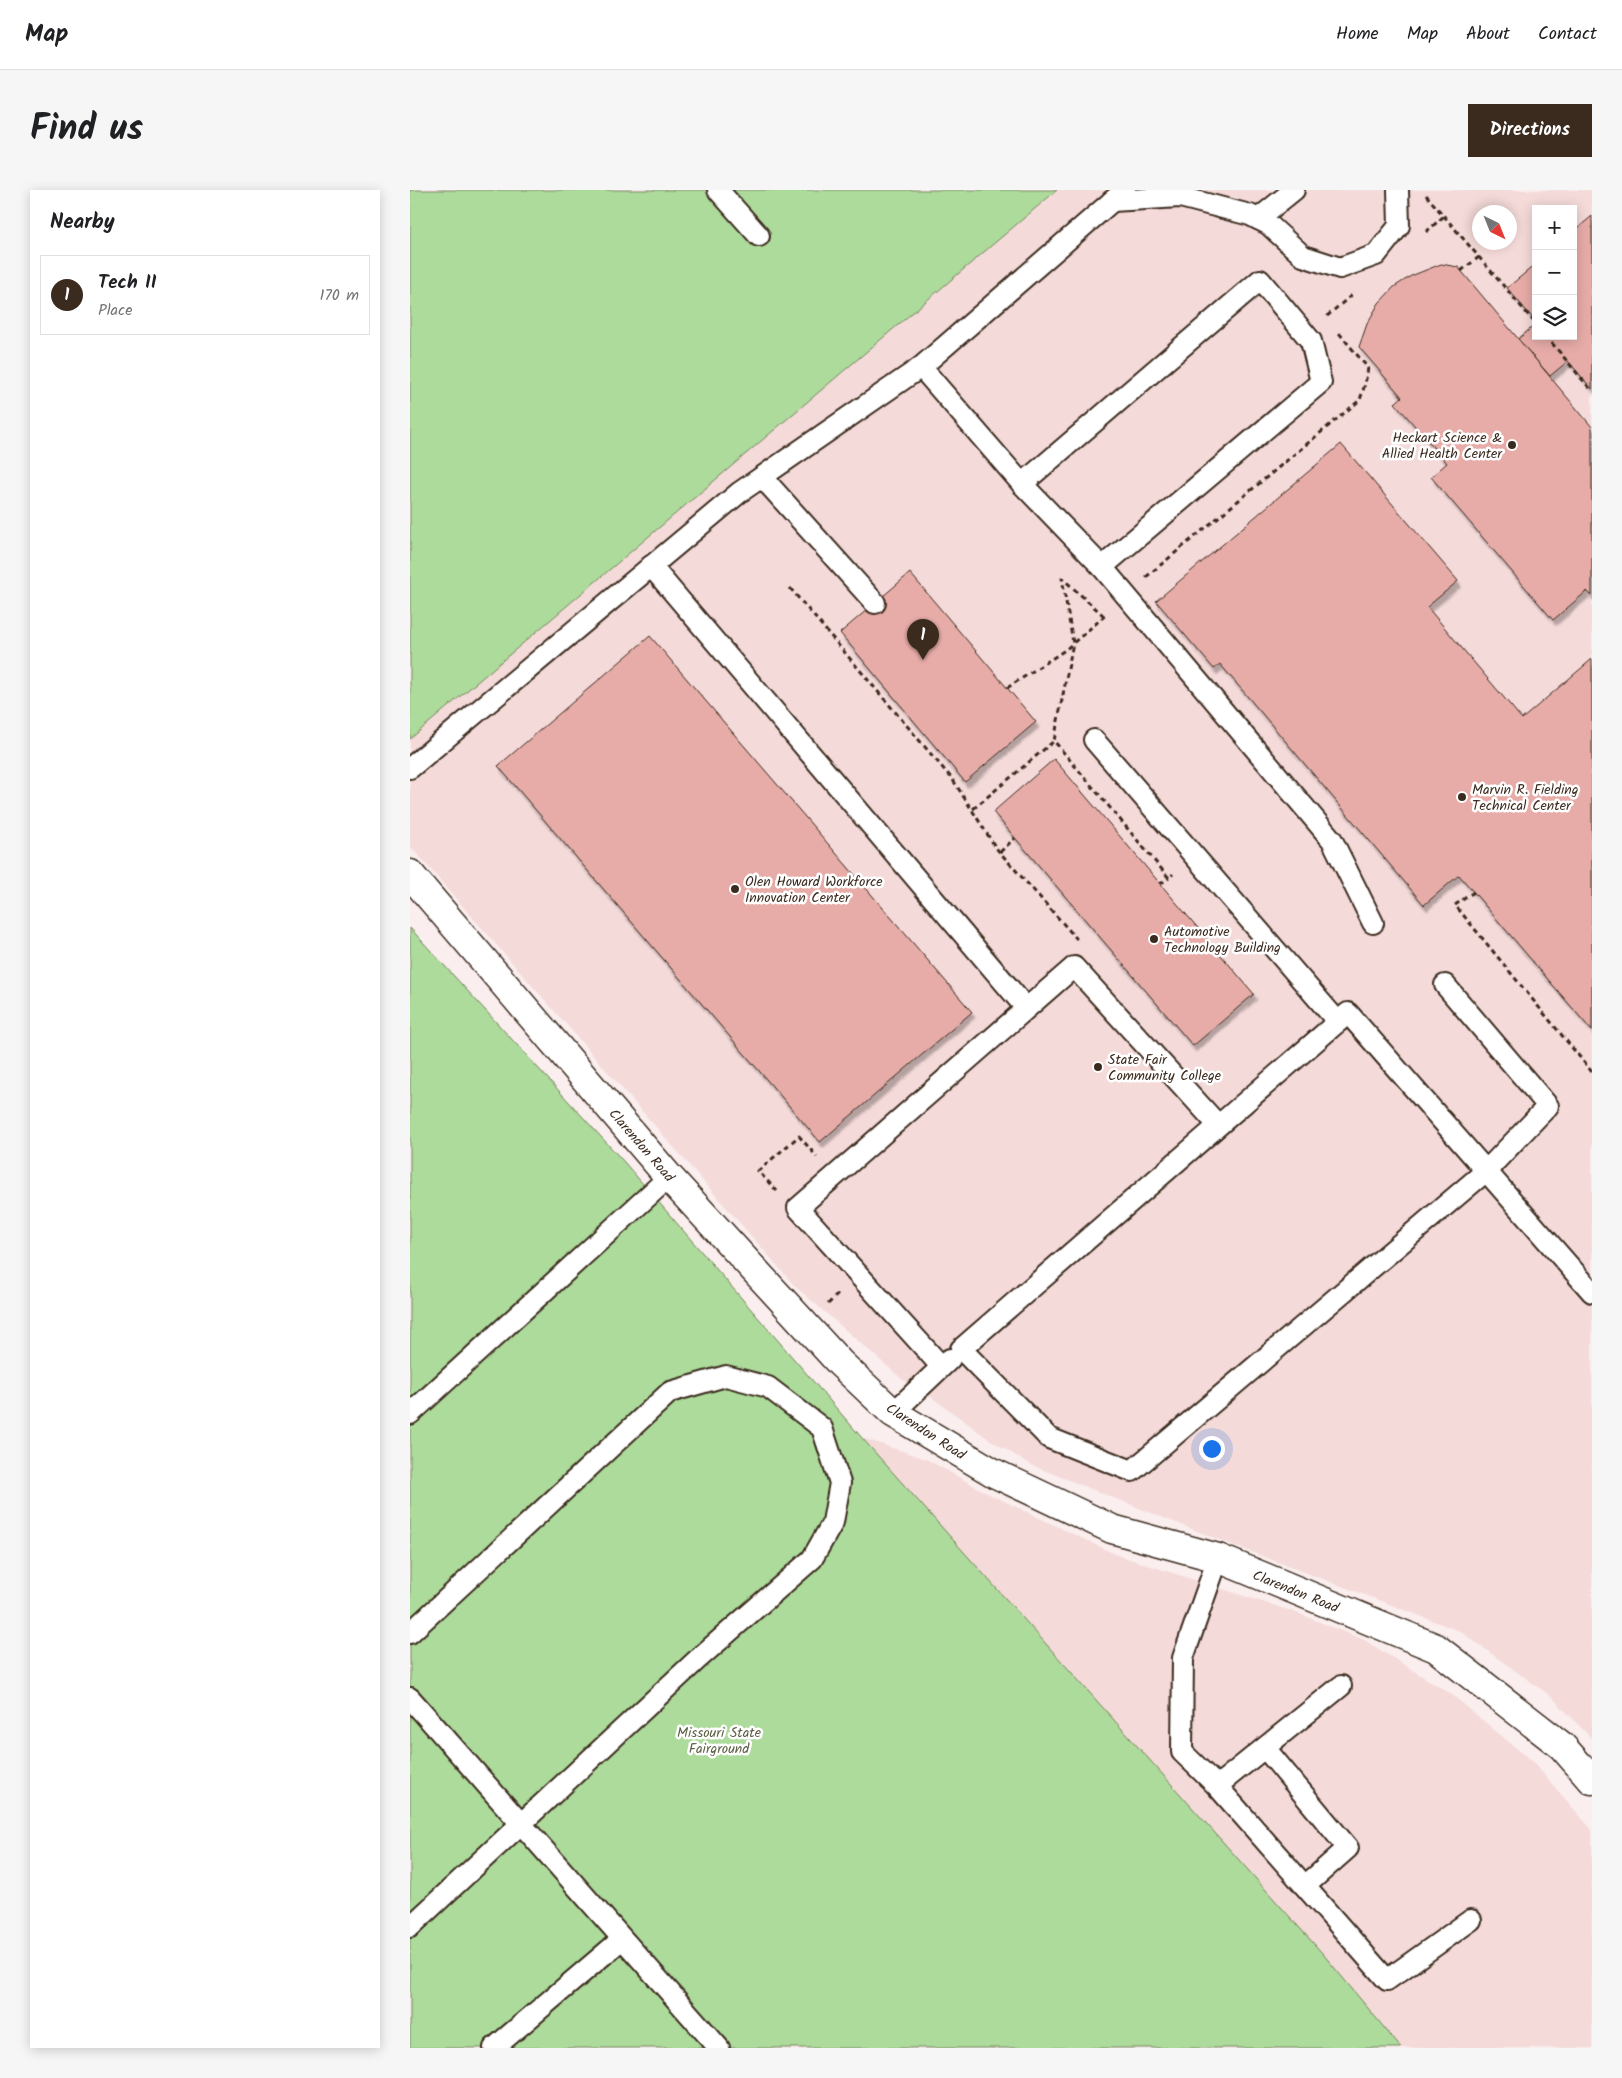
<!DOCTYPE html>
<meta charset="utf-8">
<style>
:root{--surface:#fff;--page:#f6f6f6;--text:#202124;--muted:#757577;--line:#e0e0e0;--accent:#3b2a1e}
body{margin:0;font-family:Kalam,sans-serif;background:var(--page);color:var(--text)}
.controls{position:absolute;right:15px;top:15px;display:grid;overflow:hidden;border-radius:0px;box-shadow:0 2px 12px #0003}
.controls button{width:45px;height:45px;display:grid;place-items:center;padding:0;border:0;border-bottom:1px solid var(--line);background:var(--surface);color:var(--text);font:25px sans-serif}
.compass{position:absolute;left:1062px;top:15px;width:45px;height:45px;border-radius:50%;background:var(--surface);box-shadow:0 2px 12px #0003;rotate:137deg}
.you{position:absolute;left:801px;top:1258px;width:18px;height:18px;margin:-12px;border:4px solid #fff;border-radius:50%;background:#1a73e8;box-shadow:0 0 0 8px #1a73e833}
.badge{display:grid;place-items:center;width:32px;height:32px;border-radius:50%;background:var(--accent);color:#fff;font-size:16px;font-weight:700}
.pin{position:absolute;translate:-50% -41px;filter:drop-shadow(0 1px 2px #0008)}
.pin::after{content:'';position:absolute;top:26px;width:18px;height:15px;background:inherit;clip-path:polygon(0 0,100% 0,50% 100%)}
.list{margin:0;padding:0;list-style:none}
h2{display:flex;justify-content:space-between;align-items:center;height:65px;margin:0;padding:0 20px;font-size:21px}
h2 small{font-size:16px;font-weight:400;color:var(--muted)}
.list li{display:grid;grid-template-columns:32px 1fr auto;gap:15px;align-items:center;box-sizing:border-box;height:80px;margin:0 10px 10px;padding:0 10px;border:1px solid var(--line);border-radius:0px}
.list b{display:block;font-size:19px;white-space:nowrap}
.list p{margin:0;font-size:16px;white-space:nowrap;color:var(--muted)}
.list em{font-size:16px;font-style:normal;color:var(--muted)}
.icon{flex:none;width:28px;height:28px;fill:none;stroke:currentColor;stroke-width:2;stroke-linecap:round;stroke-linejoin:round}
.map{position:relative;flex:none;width:1182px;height:1858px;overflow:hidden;border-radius:0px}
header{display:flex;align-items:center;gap:30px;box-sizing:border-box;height:70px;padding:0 25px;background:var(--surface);border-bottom:1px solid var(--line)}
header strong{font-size:24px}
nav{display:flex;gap:28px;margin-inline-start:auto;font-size:18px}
.intro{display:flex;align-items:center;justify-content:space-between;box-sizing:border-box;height:120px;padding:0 30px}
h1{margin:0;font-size:35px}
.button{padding:12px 22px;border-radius:0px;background:var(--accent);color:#fff;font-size:18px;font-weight:700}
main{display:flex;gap:30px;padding:0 30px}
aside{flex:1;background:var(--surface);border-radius:0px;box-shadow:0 2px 12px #0003}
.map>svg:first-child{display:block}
.built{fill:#f4dad9;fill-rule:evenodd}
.green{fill:#addb9b;stroke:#74825c}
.building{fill:#e7aca8;stroke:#3b2a1e;filter:url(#shadow)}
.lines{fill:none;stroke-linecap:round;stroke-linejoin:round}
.lane-casing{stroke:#3b2a1e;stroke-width:24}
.secondary-casing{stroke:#3b2a1e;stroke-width:31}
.path{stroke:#3b2a1e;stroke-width:3;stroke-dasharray:5 4;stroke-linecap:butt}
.lane{stroke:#fff;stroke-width:20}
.secondary{stroke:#fff;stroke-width:28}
.poi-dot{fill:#3b2a1e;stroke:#fff;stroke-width:2}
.labels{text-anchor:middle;stroke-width:5;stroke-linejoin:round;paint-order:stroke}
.poi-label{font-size:14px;fill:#3b2a1e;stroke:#fff;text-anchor:start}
.street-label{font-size:14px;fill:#3b2a1e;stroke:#fff}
.park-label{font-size:14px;fill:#5d5f44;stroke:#fff}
</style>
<header>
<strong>Map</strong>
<nav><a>Home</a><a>Map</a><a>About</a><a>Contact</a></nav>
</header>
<div class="intro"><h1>Find us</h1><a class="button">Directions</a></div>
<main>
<aside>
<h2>Nearby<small></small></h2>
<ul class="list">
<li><span class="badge">1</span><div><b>Tech II</b><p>Place</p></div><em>170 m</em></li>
</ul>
</aside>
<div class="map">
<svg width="1182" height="1858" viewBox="0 0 1182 1858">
<defs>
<filter id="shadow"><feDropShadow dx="3" dy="5.5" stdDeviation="1" flood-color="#0004"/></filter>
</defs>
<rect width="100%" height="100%" fill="#faeeee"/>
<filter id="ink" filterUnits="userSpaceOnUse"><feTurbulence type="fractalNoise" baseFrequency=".02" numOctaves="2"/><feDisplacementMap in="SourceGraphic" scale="10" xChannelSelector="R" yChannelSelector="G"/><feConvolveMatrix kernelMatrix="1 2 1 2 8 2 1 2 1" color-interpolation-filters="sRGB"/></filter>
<g filter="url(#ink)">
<g class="built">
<path d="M647,0H1182V1549L1142,1507L1050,1441L802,1347L621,1275L576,1247L520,1206L492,1189L386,1097L0,656V549ZM1126,19H1163V146H1126ZM1070,22H1100V52H1070Z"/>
<polygon points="452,1248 516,1269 579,1304 707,1365 887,1423 954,1450 1041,1504 1123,1572 1182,1640 1182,1858 985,1858"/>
</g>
<g class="green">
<polygon points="0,0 647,0 0,549"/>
<polygon points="0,738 214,972 452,1248 913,1764 991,1858 0,1858"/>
</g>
<g class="building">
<polygon points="1182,26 1182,199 1158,171 1140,186 1108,149 1126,134 1126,146 1163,146 1163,42"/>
<polygon points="1031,74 1048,77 1182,237 1182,406 1177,401 1143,430 1021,287 1037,273 985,213 992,207 949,157 957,134 969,113 984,97 1001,86"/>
<polygon points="1126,74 1126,132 1097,98"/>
<polygon points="931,254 1048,391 1017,417 1112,529 1182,469 1182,841 1049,685 1014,715 810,474 804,479 746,411"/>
<polygon points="500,383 626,532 555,592 430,443"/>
<polygon points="240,446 562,822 410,952 88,576"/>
<polygon points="644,569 844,804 783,856 583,622"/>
</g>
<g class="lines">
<defs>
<g id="lane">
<polyline points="308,0 349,46"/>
<polyline points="702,11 770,7 840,25 858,34 893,66 930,78 966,65 989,36 988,0"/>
<polyline points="848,29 884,0"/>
<polygon points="850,90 901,151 911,192 692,377 612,294"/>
<polyline points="511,177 612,294"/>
<polyline points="352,287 465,413"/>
<polyline points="241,376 616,818"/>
<polyline points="692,377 922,650 963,733"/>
<polyline points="684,550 928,832"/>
<polyline points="0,578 330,302 511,177 715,0"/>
<path d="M1035,795L1138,916L1076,981L722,1281L639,1248L551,1159L938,823C1020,916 1101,1009 1182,1102"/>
<polyline points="531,1176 388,1018 664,777 808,935"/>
<polyline points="483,1223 540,1169"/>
<polyline points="0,1224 259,987"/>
<polyline points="808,1368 773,1468 772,1562 807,1596 977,1790 1061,1730"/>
<polyline points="0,1443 260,1202 316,1186 358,1197 412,1238 430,1293 423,1332 402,1369 289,1468 0,1737"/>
<polyline points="0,1508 309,1858"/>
<polyline points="855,1558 938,1658 895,1696"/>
<polyline points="807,1596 931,1496"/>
<polyline points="84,1858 212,1749"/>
</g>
<polyline id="secondary" points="0,684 259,987 430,1173 483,1223 584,1283 702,1339 808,1368 1026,1458 1152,1556 1182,1590"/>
</defs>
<use href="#lane" class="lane-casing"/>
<use href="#secondary" class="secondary-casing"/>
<g class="path">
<polyline points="1016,5 1126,134"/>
<polyline points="1016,42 1034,26"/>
<polyline points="1051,81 1069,67"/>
<polyline points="917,126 943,104"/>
<polyline points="1136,146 1182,201"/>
<polyline points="736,387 950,210 955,194 958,178 929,143"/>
<polyline points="380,398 543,590 586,658 666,748 665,749"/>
<polyline points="694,426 652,388 663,453 644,551 759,688 763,684"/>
<polyline points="597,498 655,460 697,424"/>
<polyline points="563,619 644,551"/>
<polyline points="590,662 605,648"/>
<polyline points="750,694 759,688"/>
<polyline points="1064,702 1045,715 1182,882"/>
<polyline points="367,1001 348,981 389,946 407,967"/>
<polyline points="418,1114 428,1104"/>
</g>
<use href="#lane" class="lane"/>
<use href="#secondary" class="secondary"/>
</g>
</g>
<g class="poi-dot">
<circle cx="1102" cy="255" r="5"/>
<circle cx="1052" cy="607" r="5"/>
<circle cx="325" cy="699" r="5"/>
<circle cx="744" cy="749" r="5"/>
<circle cx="688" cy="877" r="5"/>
</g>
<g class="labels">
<g class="poi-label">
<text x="1092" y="252" text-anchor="end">Heckart Science &amp;<tspan x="1092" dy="16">Allied Health Center</tspan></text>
<text x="1062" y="604">Marvin R. Fielding<tspan x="1062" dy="16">Technical Center</tspan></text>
<text x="335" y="696">Olen Howard Workforce<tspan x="335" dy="16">Innovation Center</tspan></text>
<text x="754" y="746">Automotive<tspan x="754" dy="16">Technology Building</tspan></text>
<text x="698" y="874">State Fair<tspan x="698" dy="16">Community College</tspan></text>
</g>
<g class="street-label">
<text transform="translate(232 955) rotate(49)" y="5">Clarendon Road</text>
<text transform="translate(516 1241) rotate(33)" y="5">Clarendon Road</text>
<text transform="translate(886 1401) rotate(22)" y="5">Clarendon Road</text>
</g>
<g class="park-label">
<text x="309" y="1547">Missouri State<tspan x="309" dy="16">Fairground</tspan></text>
</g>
</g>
</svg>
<div class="controls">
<button>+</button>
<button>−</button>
<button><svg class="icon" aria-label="layers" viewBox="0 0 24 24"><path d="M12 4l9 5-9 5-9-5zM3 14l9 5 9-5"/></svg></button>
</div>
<svg class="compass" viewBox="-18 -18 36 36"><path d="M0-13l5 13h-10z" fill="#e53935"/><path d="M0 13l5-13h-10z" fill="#757577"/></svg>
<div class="you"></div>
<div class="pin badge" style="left:513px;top:470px">1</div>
</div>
</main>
